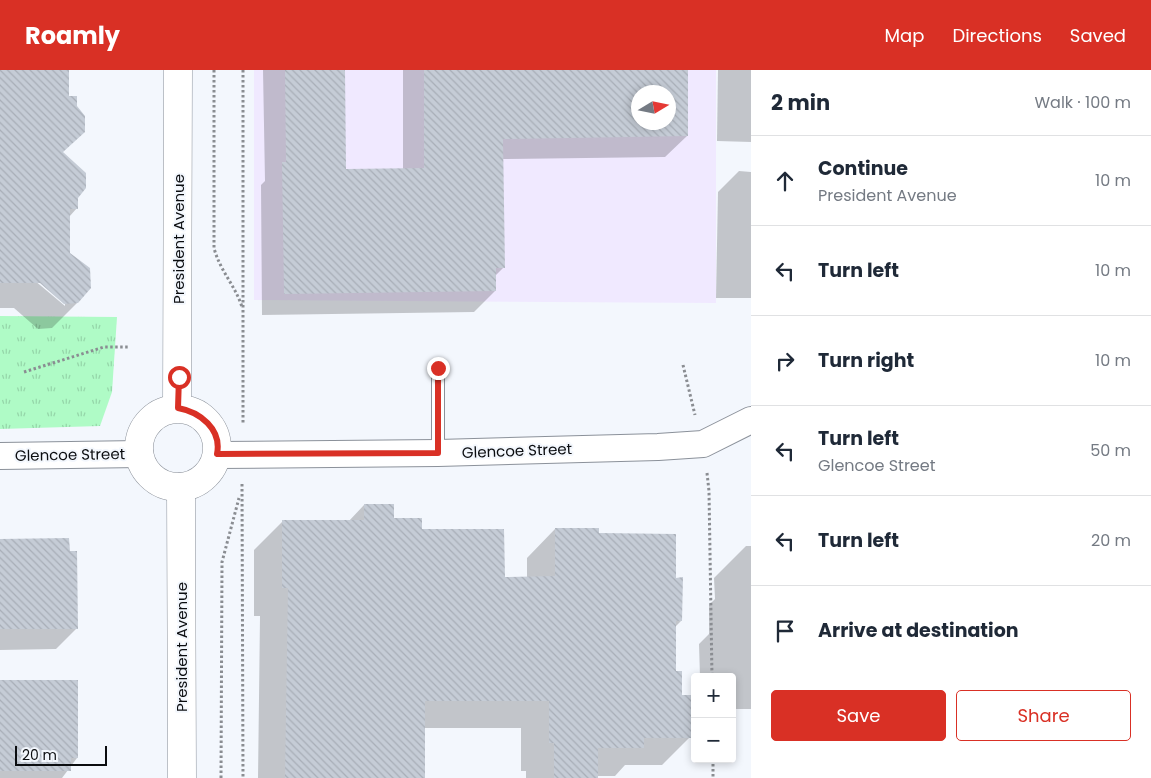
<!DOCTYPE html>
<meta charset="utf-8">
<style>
:root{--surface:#fff;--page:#f2f2f3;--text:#1f2937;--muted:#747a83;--line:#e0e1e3;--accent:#d93025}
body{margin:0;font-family:Poppins,sans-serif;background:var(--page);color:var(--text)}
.controls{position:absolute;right:15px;bottom:15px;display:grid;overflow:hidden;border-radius:5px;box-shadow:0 2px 8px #0003}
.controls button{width:45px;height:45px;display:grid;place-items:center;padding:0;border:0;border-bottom:1px solid var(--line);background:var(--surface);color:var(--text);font:25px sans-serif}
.compass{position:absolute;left:631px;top:15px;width:45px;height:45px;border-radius:50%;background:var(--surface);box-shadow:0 2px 8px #0003;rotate:80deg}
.scale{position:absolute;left:15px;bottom:12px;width:92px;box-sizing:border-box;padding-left:5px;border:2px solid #0b0d10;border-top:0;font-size:14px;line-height:18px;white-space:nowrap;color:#0b0d10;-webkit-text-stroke:4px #f3f7fd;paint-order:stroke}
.stop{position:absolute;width:15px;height:15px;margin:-11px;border:4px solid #d93025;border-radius:50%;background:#fff}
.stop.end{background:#d93025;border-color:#fff;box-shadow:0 1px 5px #0008}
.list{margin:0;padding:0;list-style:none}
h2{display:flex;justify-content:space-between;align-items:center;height:65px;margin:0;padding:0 20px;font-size:21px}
h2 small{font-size:16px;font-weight:400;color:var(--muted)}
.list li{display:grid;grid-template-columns:32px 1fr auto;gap:15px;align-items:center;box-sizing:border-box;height:90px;padding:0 20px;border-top:1px solid var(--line)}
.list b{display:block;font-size:19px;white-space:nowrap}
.list p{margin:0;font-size:16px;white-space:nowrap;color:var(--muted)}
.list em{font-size:16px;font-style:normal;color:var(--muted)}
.actions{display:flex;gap:10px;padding:15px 20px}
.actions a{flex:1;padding:11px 0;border:1px solid var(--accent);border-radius:5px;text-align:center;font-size:18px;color:var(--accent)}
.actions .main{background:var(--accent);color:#fff}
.icon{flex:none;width:28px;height:28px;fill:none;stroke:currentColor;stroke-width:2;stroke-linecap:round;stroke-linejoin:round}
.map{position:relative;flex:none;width:751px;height:708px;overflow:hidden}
header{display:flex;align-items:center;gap:30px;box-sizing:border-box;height:70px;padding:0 25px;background:var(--accent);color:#fff}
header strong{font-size:24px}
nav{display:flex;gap:28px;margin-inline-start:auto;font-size:18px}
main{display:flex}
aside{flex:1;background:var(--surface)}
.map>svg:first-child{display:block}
.education{fill:#f0e9ff;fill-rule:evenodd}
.park{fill:url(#park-tufts)}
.shadow{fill:#0003;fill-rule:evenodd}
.building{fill:url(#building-back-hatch);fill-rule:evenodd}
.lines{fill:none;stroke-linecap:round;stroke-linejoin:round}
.service-casing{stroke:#8b919a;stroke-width:14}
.minor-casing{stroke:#8b919a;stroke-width:28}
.tertiary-casing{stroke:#8b919a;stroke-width:29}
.path{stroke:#8a8d92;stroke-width:3;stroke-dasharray:2.5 2.5;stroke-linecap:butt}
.service{stroke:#fff;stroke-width:12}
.minor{stroke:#fff;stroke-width:26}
.tertiary{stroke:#fff;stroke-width:28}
.route{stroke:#d93025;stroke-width:6}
.labels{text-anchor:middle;stroke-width:4;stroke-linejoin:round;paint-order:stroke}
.street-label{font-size:15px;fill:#0b0d10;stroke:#f3f7fd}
</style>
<header>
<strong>Roamly</strong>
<nav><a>Map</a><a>Directions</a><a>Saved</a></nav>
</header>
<main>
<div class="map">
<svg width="751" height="708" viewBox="0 0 751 708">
<defs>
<pattern id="park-tufts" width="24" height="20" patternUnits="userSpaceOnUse" patternTransform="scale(1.25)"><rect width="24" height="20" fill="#affbc6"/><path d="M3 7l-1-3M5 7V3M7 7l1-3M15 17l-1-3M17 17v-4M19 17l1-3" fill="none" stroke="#95d6a9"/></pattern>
<pattern id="building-back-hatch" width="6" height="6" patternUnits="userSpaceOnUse" patternTransform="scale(1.25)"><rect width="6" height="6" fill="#c5ccd6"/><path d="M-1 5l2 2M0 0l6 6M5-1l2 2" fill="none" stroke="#a8aeb7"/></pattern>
</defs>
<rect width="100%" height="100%" fill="#f3f7fd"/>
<path class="education" d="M254,0H716V233L254,230ZM638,22H668V52H638Z"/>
<polygon class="park" points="0,246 117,247 112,322 100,356 0,359"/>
<g class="shadow">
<path d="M0,0H68L62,83L77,128V138L69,147V183L78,232L52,258L38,259L14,238H0ZM36,208L65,233V236L34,210Z"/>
<path d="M263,0H343L345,101L403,100V0H687V66L665,87L502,89L504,197L495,206V221L474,242L262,245L261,115L265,111ZM638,22H668V52H638Z"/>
<polygon points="718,0 751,0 751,72 717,71"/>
<polygon points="739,101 751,102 751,228 716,228 718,122"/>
<polygon points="364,435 392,450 420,460 503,508 527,508 527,488 555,459 598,465 675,509 681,551 674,558 675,602 690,667 662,695 625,695 615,706 597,706 597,708 526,708 526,701 521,701 521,658 423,658 423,708 258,708 260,546 254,546 254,480 282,452 348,452"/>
<polygon points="0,470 76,559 56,579 0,580"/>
<polygon points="746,476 751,476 751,639 732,639 732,607 700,607 699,574 709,564 709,535 715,529 714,508"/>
<polygon points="0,610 77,688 62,708 0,708"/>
</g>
<g class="building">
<polygon points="0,0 69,0 69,26 77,26 77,36 85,46 85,62 63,82 86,103 86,118 78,128 78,139 70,139 70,183 90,198 91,218 78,233 64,234 40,213 0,213"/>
<path d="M285,0H345L346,99L424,98V0H688V66L503,69L505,198H496V221L284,224L282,92H286ZM638,22H668V52H638Z"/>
<polygon points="364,434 394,434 394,448 422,448 422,459 504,459 505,507 555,506 555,458 599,458 599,463 676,464 676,508 683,507 682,551 676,551 676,601 682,601 682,625 691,625 692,668 644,668 644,678 598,678 598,708 554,708 554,673 549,673 549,631 425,631 425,708 285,708 288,518 282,518 282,450 364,450"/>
<polygon points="69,468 70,481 77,481 78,559 0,559 0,469"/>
<polygon points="0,610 78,610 78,688 71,688 71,701 0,701"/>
</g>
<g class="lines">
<defs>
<polyline id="service" points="438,383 438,298"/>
<g id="minor">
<polyline points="217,385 438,383 658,377 703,374 751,350"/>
<polyline points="0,386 140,384"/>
</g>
<g id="tertiary">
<polyline points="177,338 178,0"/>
<circle cx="178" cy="378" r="39"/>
<polyline points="181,417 182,708"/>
</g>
</defs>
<use href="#service" class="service-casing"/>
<use href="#minor" class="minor-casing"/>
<use href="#tertiary" class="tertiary-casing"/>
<g class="path">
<path d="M214,0V178C220,201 235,215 242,237"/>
<polyline points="243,0 243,355"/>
<polyline points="683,295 695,345"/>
<polyline points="24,302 104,277 128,277"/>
<polyline points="707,403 709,421 712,607"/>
<polyline points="242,414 243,708"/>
<polyline points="713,689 713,708"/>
<polyline points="221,708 222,492 239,428"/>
</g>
<use href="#service" class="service"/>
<use href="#minor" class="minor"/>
<use href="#tertiary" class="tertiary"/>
</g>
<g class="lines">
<path class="route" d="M179,307L178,338C200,342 222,359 217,384L438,383V298"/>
</g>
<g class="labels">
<g class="street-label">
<text transform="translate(179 169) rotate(-90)" y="5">President Avenue</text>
<text transform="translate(517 381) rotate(-2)" y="5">Glencoe Street</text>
<text transform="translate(70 385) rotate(-1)" y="5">Glencoe Street</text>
<text transform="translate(182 577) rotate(-90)" y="5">President Avenue</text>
</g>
</g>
</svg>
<div class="controls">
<button>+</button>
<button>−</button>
</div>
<svg class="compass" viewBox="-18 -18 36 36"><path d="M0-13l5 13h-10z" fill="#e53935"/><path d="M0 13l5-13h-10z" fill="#747a83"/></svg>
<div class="scale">20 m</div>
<div class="stop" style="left:179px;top:307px"></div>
<div class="stop end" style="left:438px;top:298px"></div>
</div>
<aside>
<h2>2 min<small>Walk · 100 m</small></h2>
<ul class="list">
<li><svg class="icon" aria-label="ahead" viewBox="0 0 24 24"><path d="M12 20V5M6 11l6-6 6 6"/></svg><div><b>Continue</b><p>President Avenue</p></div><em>10 m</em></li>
<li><svg class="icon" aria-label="left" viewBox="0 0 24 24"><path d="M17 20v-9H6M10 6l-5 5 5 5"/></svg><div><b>Turn left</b></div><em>10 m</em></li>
<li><svg class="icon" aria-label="right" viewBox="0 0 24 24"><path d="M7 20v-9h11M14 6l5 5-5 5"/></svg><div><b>Turn right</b></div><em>10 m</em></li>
<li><svg class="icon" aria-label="left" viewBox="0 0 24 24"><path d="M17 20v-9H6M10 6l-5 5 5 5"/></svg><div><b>Turn left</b><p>Glencoe Street</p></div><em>50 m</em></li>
<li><svg class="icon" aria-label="left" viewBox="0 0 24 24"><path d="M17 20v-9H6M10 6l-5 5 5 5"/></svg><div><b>Turn left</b></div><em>20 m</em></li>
<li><svg class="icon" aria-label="arrive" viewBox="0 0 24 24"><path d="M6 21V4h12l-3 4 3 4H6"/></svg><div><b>Arrive at destination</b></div></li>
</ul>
<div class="actions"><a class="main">Save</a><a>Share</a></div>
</aside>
</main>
